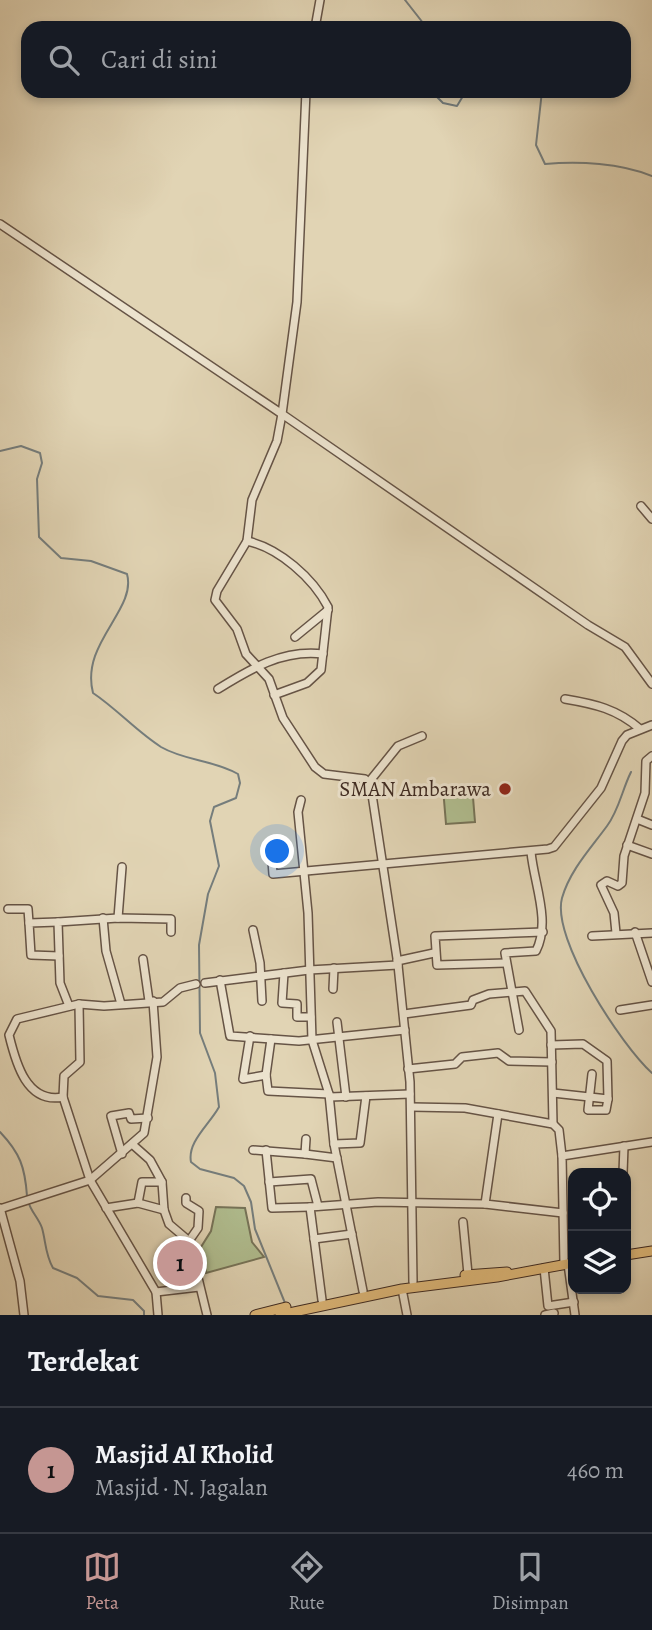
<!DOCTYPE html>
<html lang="id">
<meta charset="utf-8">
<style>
:root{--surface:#171b24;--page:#20242c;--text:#f1f3f6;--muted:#9ea1a6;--line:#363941;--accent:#c59692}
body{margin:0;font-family:Alegreya,serif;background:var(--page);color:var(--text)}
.controls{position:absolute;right:21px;bottom:21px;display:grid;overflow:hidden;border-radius:14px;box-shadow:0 4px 10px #0003}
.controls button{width:63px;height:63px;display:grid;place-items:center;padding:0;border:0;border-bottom:2px solid var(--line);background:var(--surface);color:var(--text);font:35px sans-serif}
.you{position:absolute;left:278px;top:852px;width:24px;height:24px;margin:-18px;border:5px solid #fff;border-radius:50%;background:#1a73e8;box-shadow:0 0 0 10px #1a73e833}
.badge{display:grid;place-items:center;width:46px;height:46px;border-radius:50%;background:var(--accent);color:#111;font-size:23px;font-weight:700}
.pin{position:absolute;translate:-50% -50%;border:4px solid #fff;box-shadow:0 2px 7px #0006}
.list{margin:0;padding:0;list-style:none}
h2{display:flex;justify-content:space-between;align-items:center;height:91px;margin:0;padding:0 28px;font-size:30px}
h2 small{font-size:23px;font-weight:400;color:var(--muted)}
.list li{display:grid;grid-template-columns:46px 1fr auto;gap:21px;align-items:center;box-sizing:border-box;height:126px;padding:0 28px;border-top:2px solid var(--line)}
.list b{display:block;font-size:26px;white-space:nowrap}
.list p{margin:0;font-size:23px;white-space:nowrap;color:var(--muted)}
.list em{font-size:23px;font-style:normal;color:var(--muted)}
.icon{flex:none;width:38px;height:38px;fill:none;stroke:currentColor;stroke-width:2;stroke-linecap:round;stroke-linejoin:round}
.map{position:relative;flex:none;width:652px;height:1315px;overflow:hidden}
.search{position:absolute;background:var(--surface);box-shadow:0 4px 10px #0003;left:21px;right:21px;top:21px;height:77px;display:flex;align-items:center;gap:18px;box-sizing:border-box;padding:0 24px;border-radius:21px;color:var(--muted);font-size:26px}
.sheet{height:217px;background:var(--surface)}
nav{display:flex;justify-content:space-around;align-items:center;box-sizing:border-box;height:98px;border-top:2px solid var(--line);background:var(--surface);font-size:19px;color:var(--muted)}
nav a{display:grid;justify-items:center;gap:4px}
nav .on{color:var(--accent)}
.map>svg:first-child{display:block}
.green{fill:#b0bd8f;stroke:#767358;stroke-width:2}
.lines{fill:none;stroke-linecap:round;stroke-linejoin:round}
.stream{stroke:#757d7c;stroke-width:2}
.minor-casing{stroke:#665446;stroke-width:10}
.major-casing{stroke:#3d2921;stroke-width:11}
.minor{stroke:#ece3ce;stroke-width:7}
.major{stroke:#e0ba7a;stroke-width:9}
.poi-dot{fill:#8f2418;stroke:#ece3ce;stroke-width:2.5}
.labels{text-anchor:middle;stroke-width:6;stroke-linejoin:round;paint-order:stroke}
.poi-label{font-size:21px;fill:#3d2921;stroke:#ece3ce;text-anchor:end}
</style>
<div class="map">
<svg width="652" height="1315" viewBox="0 0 652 1315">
<rect width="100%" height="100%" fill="#e1d4b4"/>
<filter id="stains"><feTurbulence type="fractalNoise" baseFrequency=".00286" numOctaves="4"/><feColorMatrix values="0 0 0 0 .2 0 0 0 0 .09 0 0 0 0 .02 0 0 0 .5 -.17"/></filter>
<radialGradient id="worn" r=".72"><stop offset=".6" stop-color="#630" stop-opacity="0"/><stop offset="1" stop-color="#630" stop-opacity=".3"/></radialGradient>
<g class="green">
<polygon points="472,785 475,822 446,824 443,788"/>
<polygon points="216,1207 245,1208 252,1242 264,1257 206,1273 201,1247 211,1231"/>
</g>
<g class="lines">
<g class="stream">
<polyline points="405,0 427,28"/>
<polyline points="431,91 443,103 457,106 466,91"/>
<path d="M542,91L536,145L545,164C579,161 620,163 652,176"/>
<path d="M0,451L21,446L40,453L42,463L37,479L39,537L61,558L91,561L127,574C137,610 80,643 93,693C117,709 136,731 161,747C185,761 214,760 238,774L240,783L236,798L214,807L210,821L219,866L208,894L199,945L200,1033L215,1073L219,1107C209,1125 187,1142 191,1162L200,1169L234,1178L244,1186L251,1202L255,1229L285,1303"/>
<path d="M631,772C622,790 619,810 607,826C591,848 570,870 562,898C551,939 622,1046 652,1073"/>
<path d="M0,1132C20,1153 25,1167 27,1196"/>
<path d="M28,1201C31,1212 38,1217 42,1228C46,1242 45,1254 53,1268L77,1278L98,1296L133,1300L144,1311V1315"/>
</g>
<defs>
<g id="minor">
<polyline points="315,28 320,0"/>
<polyline points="306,91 297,302 282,414 588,625 625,647 652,684"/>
<polyline points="0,224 282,414 277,441 252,500 247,541 217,591 215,600 237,629 246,654 269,679 283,718 315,767 324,774 365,779 371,788 398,965 410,1082 413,1282"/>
<polyline points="641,506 652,519"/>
<path d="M247,541C279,548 313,578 328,607L321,670L307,683L274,695"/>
<polyline points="295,637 328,610"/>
<path d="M218,689C250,669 283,649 323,654"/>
<path d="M565,699C595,704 617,709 640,729"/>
<polyline points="369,782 398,746 422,736"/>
<polyline points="301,800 298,812 308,913 312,1040 329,1094 334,1144 363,1291"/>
<polyline points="637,819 652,825"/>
<polyline points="627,845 652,854"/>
<polyline points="271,849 273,874 548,849 554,847 601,788 622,741 627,735 652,725"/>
<polyline points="8,909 28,909 29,923"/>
<polyline points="103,918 106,951 121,1004"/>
<polyline points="118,918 122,867"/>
<polyline points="58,922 29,923 31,955 59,956"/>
<polyline points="253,930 260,963 262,1001"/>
<polyline points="635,932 652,982"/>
<polyline points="616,933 614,913 601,885 607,881 618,886 622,883 624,856 645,793 646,761 652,756"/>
<polyline points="592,936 652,933"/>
<polyline points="143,959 149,1001"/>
<polyline points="397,961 434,953"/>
<polyline points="506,963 437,965 435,936 543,932"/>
<polyline points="284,973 282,1003 297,1004 297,1017 311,1017"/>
<polyline points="220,980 230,1036 299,1041 405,1030"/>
<polyline points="205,983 309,970 398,965"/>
<polyline points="333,989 334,968"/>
<polyline points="79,1004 80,1062 64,1076 63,1097 90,1180 156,1292 158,1315"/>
<polyline points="69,1006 60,983 58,922 118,918 171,919 171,932"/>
<polyline points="620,1010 652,1005"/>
<polyline points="404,1014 471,1005 473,1000 489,994 525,991 551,1031 553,1124"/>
<polyline points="337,1022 346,1097"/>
<path d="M519,1030L505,953L536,951C551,921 534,884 531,852"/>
<polyline points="250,1036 243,1079 266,1075"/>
<polyline points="271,1039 266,1075 268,1091 329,1094"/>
<polyline points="551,1045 583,1044 607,1061 608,1099 553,1093"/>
<polyline points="408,1069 455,1064 462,1057 498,1053 509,1061 552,1062"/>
<polyline points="592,1074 588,1110 606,1110 608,1099"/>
<path d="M63,1097C27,1104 16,1064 9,1035L17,1019L79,1004L104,1006L163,1002L180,988L196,984"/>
<polyline points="330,1097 410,1094"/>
<polyline points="411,1107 465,1108 553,1124 559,1130 562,1156"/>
<polyline points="498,1114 485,1204 563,1213"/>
<polyline points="132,1144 150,1160 162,1182 164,1210 169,1224 189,1241 207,1315"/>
<polyline points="334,1144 360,1143 366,1096"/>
<polyline points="253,1150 305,1154 306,1139"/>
<polyline points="266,1150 272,1208 310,1207"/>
<polyline points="122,1154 111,1116 129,1113 131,1119 148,1118"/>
<polyline points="305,1154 337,1158"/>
<polyline points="623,1173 624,1146"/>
<polyline points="269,1182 311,1179 318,1206"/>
<polyline points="186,1198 186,1203 199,1211 198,1228 189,1241"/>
<polyline points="138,1203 142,1182 162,1182"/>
<polyline points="0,1208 20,1281 24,1315"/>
<polyline points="106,1208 138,1203 164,1210"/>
<polyline points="0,1209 90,1180 144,1133 157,1057 153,1001"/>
<polyline points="463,1222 468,1274"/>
<polyline points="314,1239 352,1234"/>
<polyline points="564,1264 562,1156 652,1142"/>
<polyline points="568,1264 575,1315"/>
<polyline points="544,1268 548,1306 574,1302"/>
<polyline points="402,1289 407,1315"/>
<polyline points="156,1292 199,1287"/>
<polyline points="322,1300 310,1207 378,1202 485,1204"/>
<polyline points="545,1315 554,1313"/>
</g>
<g id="major">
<polyline points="626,1255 652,1251"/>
<polyline points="465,1275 507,1272"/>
<polyline points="255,1315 286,1307"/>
<polyline points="280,1315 402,1289 497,1277 573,1263"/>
</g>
</defs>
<use href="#minor" class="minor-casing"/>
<use href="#major" class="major-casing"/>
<use href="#minor" class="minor"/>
<use href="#major" class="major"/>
</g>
<circle class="poi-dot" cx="505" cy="789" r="7"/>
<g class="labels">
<g class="poi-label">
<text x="491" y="796">SMAN Ambarawa</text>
</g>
</g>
<rect width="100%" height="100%" filter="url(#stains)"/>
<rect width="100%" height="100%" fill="url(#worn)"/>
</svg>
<div class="controls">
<button><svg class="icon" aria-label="locate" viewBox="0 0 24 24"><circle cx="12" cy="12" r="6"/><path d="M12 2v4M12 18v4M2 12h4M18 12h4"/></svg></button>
<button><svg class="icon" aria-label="layers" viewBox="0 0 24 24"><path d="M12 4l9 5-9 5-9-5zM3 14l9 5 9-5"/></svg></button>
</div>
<div class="you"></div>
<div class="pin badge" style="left:180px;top:1263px">1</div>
<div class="search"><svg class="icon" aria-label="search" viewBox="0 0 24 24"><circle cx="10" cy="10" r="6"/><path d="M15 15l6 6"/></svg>Cari di sini</div>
</div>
<section class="sheet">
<h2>Terdekat<small></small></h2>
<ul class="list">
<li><span class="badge">1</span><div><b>Masjid Al Kholid</b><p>Masjid · N. Jagalan</p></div><em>460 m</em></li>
</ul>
</section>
<nav>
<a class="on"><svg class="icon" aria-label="map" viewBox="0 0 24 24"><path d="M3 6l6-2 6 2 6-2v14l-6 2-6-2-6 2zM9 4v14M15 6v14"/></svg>Peta</a>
<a><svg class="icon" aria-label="directions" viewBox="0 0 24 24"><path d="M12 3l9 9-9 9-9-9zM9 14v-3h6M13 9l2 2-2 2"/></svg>Rute</a>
<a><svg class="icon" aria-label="saved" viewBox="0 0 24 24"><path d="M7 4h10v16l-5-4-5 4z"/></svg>Disimpan</a>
</nav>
